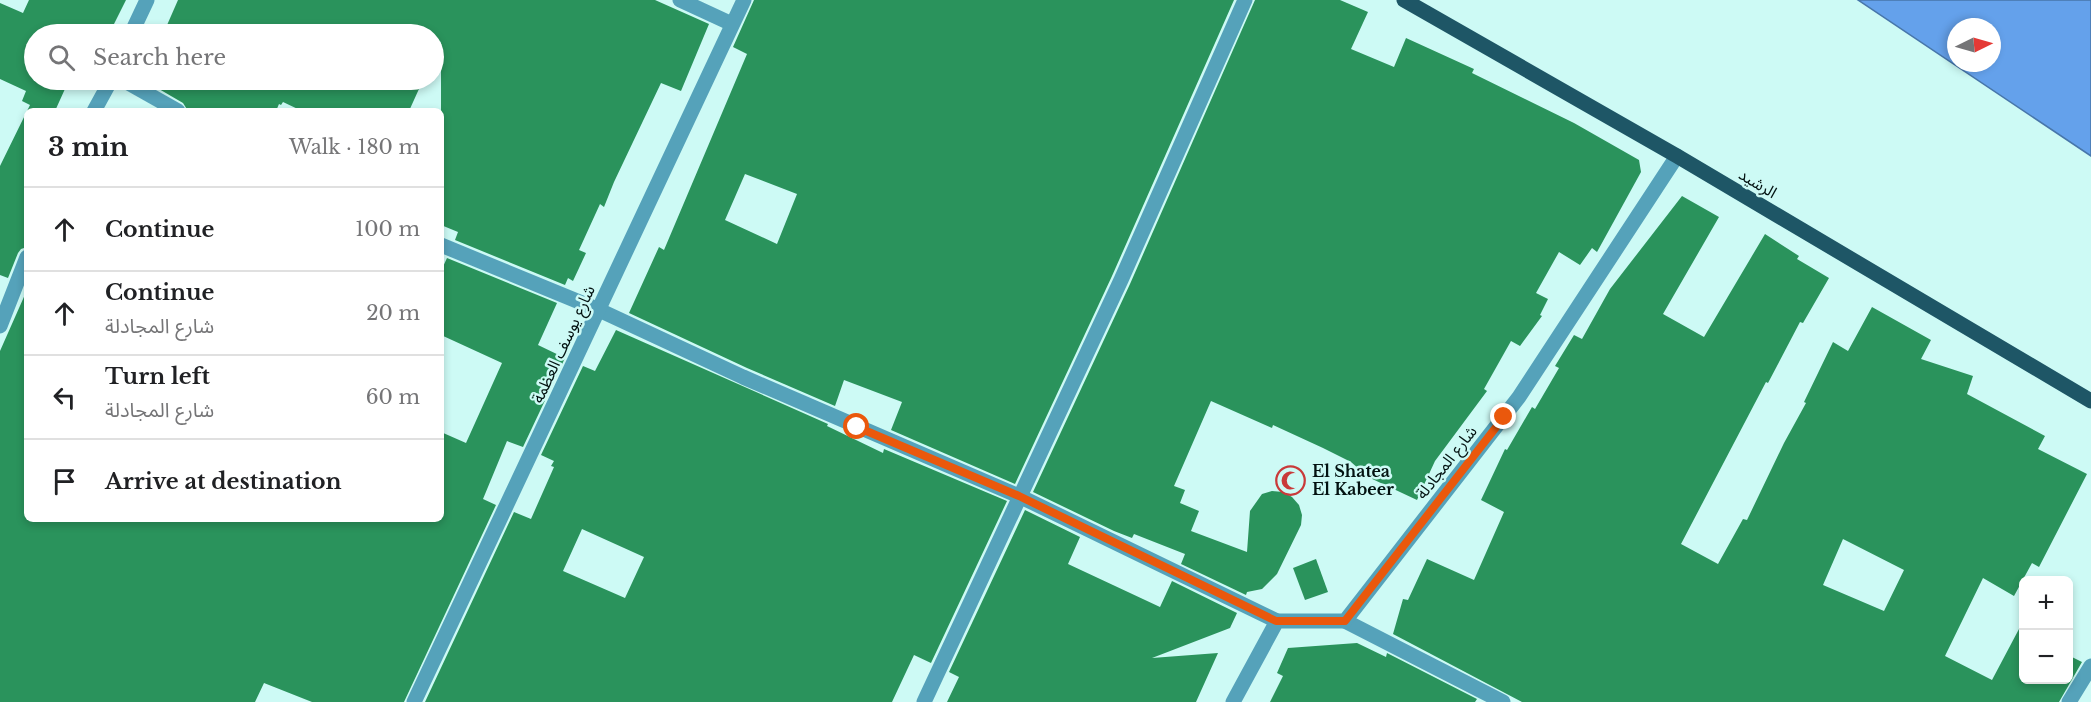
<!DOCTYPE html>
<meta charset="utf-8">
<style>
:root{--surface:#fff;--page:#f2f2f2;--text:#202124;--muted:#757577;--line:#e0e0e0}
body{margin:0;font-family:"Libre Baskerville","Noto Sans Arabic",serif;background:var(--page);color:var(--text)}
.controls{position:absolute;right:18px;bottom:18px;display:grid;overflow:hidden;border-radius:9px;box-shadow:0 3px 9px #0003}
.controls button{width:54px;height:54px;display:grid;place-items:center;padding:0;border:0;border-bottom:2px solid var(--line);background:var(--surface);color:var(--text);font:30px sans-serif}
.compass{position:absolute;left:1947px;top:18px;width:54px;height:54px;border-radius:50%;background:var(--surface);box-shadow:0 3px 9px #0003;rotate:85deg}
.stop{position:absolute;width:18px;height:18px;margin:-14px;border:4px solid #ea580c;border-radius:50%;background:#fff}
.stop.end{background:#ea580c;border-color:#fff;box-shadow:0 2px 6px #0008}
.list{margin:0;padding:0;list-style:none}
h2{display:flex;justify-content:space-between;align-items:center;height:78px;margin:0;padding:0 24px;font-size:26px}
h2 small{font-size:20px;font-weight:400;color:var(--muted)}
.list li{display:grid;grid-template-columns:39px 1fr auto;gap:18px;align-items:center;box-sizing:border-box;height:84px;padding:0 24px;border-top:2px solid var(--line)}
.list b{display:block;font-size:22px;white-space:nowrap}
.list p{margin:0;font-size:20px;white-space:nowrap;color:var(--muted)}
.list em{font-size:20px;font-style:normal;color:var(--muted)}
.icon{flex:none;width:33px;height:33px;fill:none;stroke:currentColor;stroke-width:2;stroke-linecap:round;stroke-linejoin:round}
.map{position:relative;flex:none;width:2091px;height:702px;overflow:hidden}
.search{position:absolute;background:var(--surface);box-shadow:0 3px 9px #0003;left:24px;top:24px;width:420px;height:66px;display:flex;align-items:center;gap:15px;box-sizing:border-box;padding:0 21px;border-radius:33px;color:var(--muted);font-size:22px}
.panel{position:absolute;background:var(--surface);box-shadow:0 3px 9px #0003;left:24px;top:108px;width:420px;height:414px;border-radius:9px}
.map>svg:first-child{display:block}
.water{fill:#64a1eb;stroke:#4776aa;stroke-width:1.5;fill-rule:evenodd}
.building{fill:#2a935c;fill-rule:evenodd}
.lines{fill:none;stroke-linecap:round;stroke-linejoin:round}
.minor{stroke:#55a2ba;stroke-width:15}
.tertiary{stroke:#55a2ba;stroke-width:15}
.primary{stroke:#1e5666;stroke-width:15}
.route{stroke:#ea580c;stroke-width:8}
.labels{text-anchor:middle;stroke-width:5;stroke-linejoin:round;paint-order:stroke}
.street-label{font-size:16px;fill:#031211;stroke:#cdfaf5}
.poi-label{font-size:16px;font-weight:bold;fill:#031211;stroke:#cdfaf5;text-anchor:start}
</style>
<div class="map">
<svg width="2091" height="702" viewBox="0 0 2091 702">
<rect width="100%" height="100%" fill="#cdfaf5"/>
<path class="water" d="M1858,0H2091V156ZM1956,27H1992V63H1956Z"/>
<g class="building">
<polygon points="29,0 126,0 109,34 34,34 34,80 69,80 55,111 27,111 30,105 22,101 26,91 0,79 0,3 23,13"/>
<polygon points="178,0 655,0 709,24 681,91 661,83 614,182 604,207 600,204 579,250 586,253 573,281 568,278 565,285 455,240 458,232 441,225 441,41 434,57 434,34 169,34 164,32"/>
<path d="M754,0H1234L1112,276L1015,484L891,430L902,402L844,380L835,406L747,368L629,313L659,247L664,250L747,54L733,47ZM745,174L797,194L777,244L725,220Z"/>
<polygon points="1255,0 1340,0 1368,12 1351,49 1394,67 1406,38 1474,69 1472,73 1574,123 1639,160 1641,172 1597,252 1592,248 1580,265 1559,252 1536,293 1548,299 1540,315 1542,316 1520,346 1511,341 1484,389 1487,391 1435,461 1417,500 1368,477 1351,462 1323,448 1273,425 1272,428 1211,401 1174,486 1185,490 1180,503 1199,511 1191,531 1247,552 1250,511 1262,494 1272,491 1283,492 1292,497 1299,505 1302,515 1301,525 1277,574 1262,589 1247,592 1246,595 1181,564 1185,554 1134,534 1132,538 1114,531 1033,492 1130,284"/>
<polygon points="171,80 423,80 409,111 302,111 283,102 281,105 279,104 276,111 188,111 183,103 159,89 163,82 169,85"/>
<polygon points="27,111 27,247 21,249 18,253 8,278 0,275 0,166"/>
<path d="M1682,196L1719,217L1663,314L1704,337L1765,234L1799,256L1797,259L1829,278L1803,323L1800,322L1768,383L1766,382L1681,544L1718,564L1743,519L1747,520L1784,443L1806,403L1804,402L1833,342L1848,351L1872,307L1931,340L1921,359L1973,376L1967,394L2045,436L2038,449L2087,474L2039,567L2032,563L2014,596L1983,578L1945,656L1992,680L2019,629L2024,631V680H2068V655L2082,662L2059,702H1522L1393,634L1403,599L1408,600L1427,559L1474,580L1504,512L1481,500L1505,449L1507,450L1532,407L1535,409L1559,368L1555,366L1574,335L1582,339L1610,289ZM1843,539L1904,570L1884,611L1823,585Z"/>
<polygon points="447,258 557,303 538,345 565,358 523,447 507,441 483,499 496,505 404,702 312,702 264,683 255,702 0,702 0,351 27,290 27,519 441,519 441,432 466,443 502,363 441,335 441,271"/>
<path d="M616,330L828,424L827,426L883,453L884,449L1007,501L931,663L914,655L892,702H425L514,512L531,519L554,467L551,466L554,461L541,455L583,366L595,371ZM582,529L644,557L625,598L563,571Z"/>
<polygon points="1025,510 1080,537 1068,564 1160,607 1172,581 1237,613 1230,628 1152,658 1218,653 1196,702 947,702 959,677 949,672"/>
<polygon points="1316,559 1328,592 1305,600 1293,568"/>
<polygon points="1357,643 1386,657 1387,653 1477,699 1475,702 1270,702 1283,676 1277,673 1288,648"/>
</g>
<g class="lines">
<g class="minor">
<polyline points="680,0 732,24"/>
<polyline points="123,80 178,111"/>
<polyline points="441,245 599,310 743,377 1019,496 1277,621"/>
<polyline points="1345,621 1503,702"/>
<polyline points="924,702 1121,280 1245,0"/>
<polyline points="1233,702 1277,621 1345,621 1519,397 1677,156"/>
<polyline points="2069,702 2091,666"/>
</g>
<g class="tertiary">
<polyline points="131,34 147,0"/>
<polyline points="94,111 111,80"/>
<polyline points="0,326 27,257"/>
<polyline points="414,702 744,0"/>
</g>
<polyline class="primary" points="1404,0 1677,156 2091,401"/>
</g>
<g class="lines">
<polyline class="route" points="857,427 1019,496 1276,621 1345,621 1504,417"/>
</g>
<defs>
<symbol id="mosque-ring" viewBox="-11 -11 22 22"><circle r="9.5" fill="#cdfaf5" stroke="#c93a3a" stroke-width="1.5"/><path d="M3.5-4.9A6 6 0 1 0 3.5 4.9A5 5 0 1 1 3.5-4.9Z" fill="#c93a3a"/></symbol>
</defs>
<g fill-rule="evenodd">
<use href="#mosque-ring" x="1274" y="464" width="33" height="33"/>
</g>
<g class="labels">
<g class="street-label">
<text transform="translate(1758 183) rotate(31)" y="6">الرشيد</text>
<text transform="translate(563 344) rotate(-65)" y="6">شارع يوسف العظمة</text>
<text transform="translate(1446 462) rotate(-52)" y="6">شارع المجادلة</text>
</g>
<g class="poi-label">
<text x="1312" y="477">El Shatea<tspan x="1312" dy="18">El Kabeer</tspan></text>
</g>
</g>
</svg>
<div class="controls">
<button>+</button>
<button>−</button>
</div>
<svg class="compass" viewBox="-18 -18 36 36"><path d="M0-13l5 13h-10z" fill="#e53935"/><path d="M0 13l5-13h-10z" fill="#757577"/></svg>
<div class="stop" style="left:857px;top:427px"></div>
<div class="stop end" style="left:1504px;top:417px"></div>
<div class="search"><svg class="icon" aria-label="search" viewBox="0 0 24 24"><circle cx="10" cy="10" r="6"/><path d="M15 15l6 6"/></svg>Search here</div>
<section class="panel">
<h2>3 min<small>Walk · 180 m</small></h2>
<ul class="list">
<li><svg class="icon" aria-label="ahead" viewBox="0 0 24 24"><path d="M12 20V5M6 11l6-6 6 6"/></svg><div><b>Continue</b></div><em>100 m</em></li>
<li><svg class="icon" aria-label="ahead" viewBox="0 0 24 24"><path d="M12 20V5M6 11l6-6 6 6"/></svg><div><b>Continue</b><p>شارع المجادلة</p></div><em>20 m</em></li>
<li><svg class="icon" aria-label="left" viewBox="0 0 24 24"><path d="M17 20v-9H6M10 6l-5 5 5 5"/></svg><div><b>Turn left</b><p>شارع المجادلة</p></div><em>60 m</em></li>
<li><svg class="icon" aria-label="arrive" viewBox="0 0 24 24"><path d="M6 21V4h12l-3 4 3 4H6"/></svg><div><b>Arrive at destination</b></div></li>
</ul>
</section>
</div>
